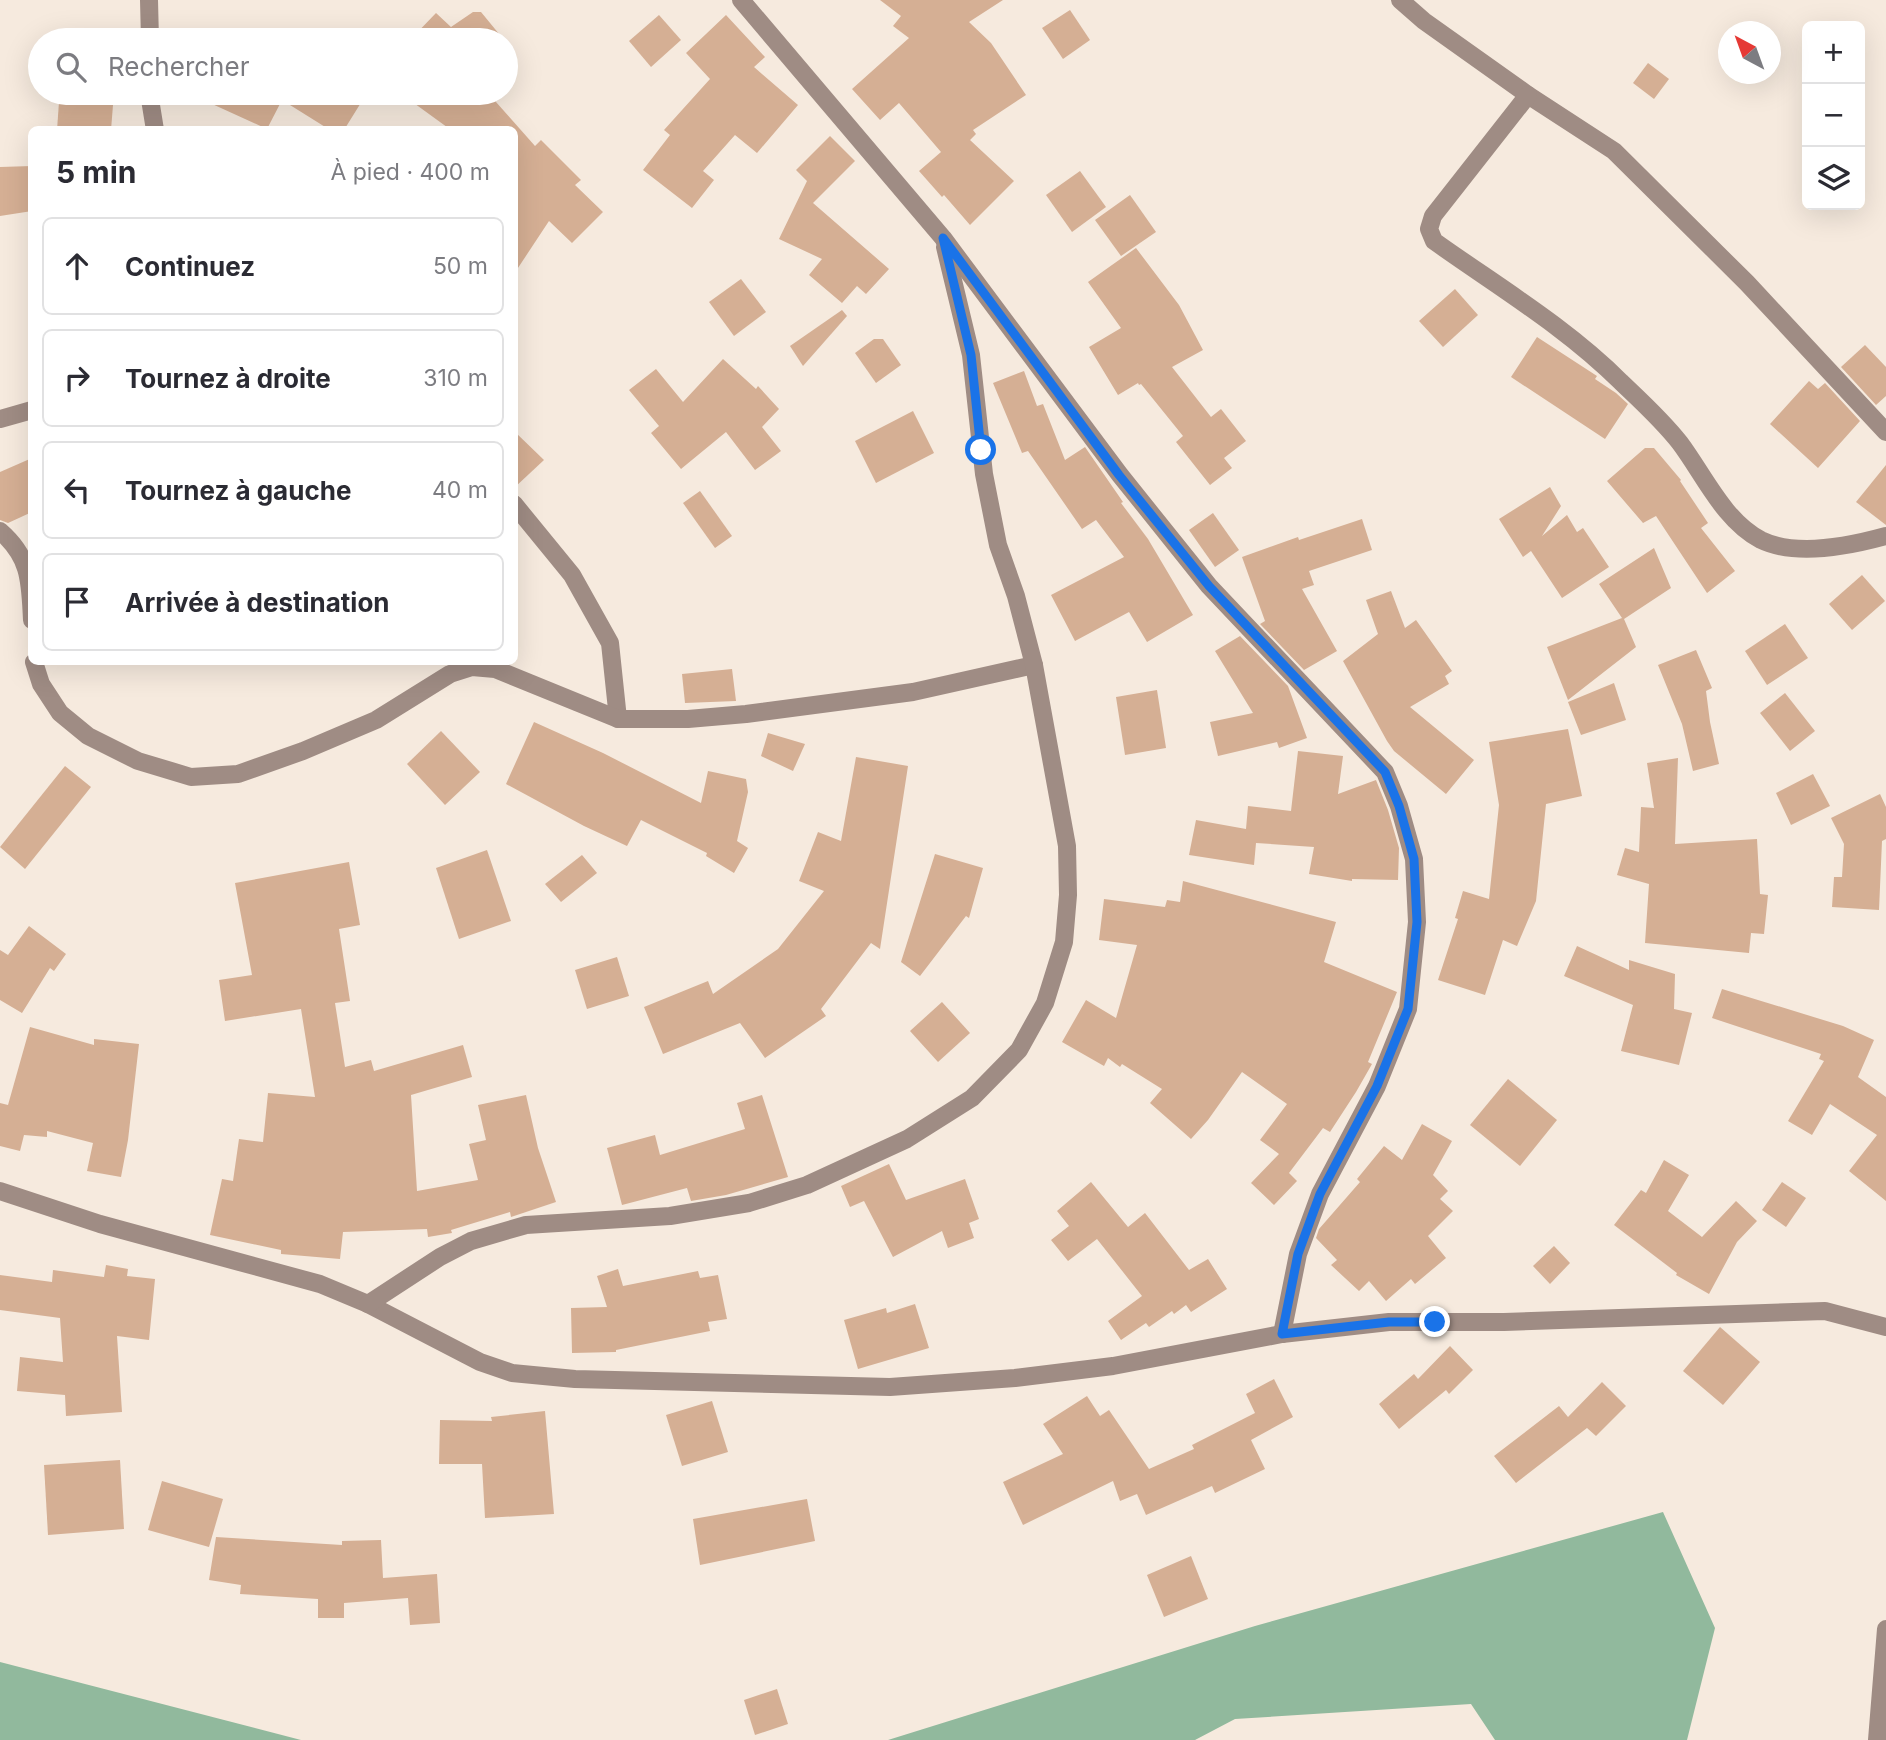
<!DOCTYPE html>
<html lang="fr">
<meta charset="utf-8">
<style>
:root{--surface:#fff;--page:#f2f2f3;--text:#2b2b33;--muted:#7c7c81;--line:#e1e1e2}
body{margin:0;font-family:Inter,sans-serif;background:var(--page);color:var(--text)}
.controls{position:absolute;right:21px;top:21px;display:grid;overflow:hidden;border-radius:10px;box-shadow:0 7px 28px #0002}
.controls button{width:63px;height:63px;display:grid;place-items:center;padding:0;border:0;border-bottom:2px solid var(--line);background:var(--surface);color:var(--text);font:35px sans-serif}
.compass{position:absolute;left:1718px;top:21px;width:63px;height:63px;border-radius:50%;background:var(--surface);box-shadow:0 7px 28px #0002;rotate:319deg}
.stop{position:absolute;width:21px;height:21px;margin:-16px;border:5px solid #1a73e8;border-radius:50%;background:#fff}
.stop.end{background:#1a73e8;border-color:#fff;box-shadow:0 2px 7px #0008}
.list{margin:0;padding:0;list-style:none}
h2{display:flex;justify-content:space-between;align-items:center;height:91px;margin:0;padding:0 28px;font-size:30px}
h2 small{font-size:23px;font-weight:400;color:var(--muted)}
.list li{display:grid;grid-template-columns:46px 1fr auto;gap:21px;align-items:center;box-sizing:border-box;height:98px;margin:0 14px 14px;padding:0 14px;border:2px solid var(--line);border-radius:10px}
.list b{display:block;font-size:26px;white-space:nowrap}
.list em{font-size:23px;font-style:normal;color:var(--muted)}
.icon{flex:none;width:38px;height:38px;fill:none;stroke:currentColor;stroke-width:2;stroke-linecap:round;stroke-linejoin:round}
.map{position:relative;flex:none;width:1886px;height:1740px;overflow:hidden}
.search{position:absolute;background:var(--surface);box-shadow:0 7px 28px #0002;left:28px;top:28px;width:490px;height:77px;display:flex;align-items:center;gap:18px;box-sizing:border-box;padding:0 24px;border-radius:38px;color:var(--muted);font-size:26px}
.panel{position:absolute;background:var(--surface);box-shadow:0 7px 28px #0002;left:28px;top:126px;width:490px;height:539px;border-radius:10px}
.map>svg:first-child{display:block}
.forest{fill:#91b99d}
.building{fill:#d5af94}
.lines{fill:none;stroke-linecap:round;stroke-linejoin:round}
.minor{stroke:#9f8c84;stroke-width:18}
.route{stroke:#1a73e8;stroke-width:9}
</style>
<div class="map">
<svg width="1886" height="1740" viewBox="0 0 1886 1740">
<rect width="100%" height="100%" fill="#f6eade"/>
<g class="forest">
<polygon points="1663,1512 1715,1628 1687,1740 1495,1740 1471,1704 1235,1719 1195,1740 888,1740 1255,1626"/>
<polygon points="0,1662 301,1740 0,1740"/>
</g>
<g class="building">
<polygon points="880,0 1003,0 969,22 991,43 1026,95 973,130 976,134 970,140 1014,181 970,225 944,195 942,197 919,171 941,152 899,103 880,120 852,89 909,38 893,26 901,16"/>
<polygon points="1070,10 1090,40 1063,59 1042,28"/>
<polygon points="473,12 481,12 504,40 410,40 436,13 451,27"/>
<polygon points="659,15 681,40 651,67 629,41"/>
<polygon points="726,15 765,57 754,67 798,105 757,153 735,135 703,171 714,180 692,208 643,170 670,135 664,130 710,79 686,53"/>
<polygon points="1648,63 1669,79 1654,99 1633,83"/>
<polygon points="188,93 367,93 344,130 330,130 282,100 267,129"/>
<polygon points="400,93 488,93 535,146 541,140 581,180 575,185 603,212 572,243 549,221 514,274 514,130 451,130"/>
<polygon points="59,102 113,105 111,130 57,130"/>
<polygon points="830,136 855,161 813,203 889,269 866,294 857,286 842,303 809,275 822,259 779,239 807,181 796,170"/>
<polygon points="32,166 32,211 0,216 0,167"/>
<polygon points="1080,171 1106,207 1072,232 1046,195"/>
<polygon points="1130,195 1156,232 1121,256 1095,220"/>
<polygon points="1136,248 1179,305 1203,350 1172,367 1211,417 1221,409 1246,441 1224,458 1232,468 1210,485 1176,442 1183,436 1141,384 1139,385 1138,383 1118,395 1089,347 1121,328 1088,282"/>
<polygon points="741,279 766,312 734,336 709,302"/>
<polygon points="1455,289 1478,315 1443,347 1419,321"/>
<polygon points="842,310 847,316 803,366 790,346"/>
<polygon points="1537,337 1597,376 1595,379 1616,393 1628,404 1605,439 1511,377"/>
<polygon points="874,339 883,339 901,365 876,383 855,353"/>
<polygon points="1865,345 1886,367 1886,396 1876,405 1841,367"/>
<polygon points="723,359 756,389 758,386 779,409 762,427 781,451 755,470 726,432 681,469 651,433 659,426 629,390 656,369 683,402"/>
<polygon points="1024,371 1037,406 1043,404 1065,460 1085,447 1123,502 1121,503 1148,539 1193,615 1147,642 1129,612 1075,641 1051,595 1124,557 1096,520 1082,529 1028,451 1022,453 993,383"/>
<polygon points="1809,381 1818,389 1825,383 1860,421 1818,468 1770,424"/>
<polygon points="913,411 934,453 876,483 855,441"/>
<polygon points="514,431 544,460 514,488"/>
<polygon points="1645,448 1654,448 1681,480 1680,481 1708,523 1701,528 1735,571 1707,593 1656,516 1643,523 1607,481"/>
<polygon points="32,458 32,512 8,523 0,520 0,472"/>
<polygon points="1886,465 1886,525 1856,502"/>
<polygon points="1550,487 1561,506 1542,536 1567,515 1577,532 1583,528 1609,567 1562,598 1531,551 1523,557 1499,519"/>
<polygon points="700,491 732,536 715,548 683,503"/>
<polygon points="1213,513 1239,550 1215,567 1189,530"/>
<polygon points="1362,519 1372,550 1309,571 1314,585 1302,589 1337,651 1304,670 1260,624 1265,621 1242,557 1298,537 1299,540"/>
<polygon points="1654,548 1671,588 1624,619 1636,647 1568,700 1547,647 1622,618 1599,584"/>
<polygon points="1862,575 1885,601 1852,630 1829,604"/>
<polygon points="1391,591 1405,628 1416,620 1452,671 1445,676 1449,684 1410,707 1474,760 1446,794 1394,751 1387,741 1343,661 1378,634 1366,600"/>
<polygon points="1785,624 1808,658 1767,685 1745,651"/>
<polygon points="1240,636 1288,686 1307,738 1279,748 1277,742 1218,756 1210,722 1253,713 1215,651"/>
<polygon points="1696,650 1712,688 1706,691 1710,722 1719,764 1693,771 1682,724 1658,665"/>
<polygon points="732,669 736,701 685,703 682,674"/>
<polygon points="1614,683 1626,720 1581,735 1568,702"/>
<polygon points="1157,690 1166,748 1125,755 1116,697"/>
<polygon points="1785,693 1815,731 1790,751 1760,713"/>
<polygon points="534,722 603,753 701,803 708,771 746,779 748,792 737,841 748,848 734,873 706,856 707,853 641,820 627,846 584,826 506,784"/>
<polygon points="1568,729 1582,796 1546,804 1536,901 1517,946 1503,940 1485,995 1438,980 1458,919 1455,918 1463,891 1489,899 1499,805 1489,742"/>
<polygon points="441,731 480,772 445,805 407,764"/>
<polygon points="768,733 805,744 793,771 761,756"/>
<polygon points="1298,751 1343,756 1338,794 1376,780 1388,810 1399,848 1398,880 1352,879 1352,881 1309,874 1314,847 1256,843 1254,865 1189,855 1196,820 1246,829 1248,806 1291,811"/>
<polygon points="856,757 908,766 880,949 871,943 821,1009 826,1016 765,1058 740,1023 663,1054 644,1007 708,981 713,994 778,949 824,891 799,881 818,832 841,841"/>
<polygon points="1678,758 1675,844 1757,839 1760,894 1768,895 1764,934 1751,933 1749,953 1645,943 1649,884 1617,875 1625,848 1639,852 1641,807 1654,808 1647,763"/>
<polygon points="65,766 91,787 25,869 0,847"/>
<polygon points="1813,774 1830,806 1791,825 1776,793"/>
<polygon points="1880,794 1886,807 1886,839 1882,841 1879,910 1832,907 1834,877 1842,877 1844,844 1831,818"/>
<polygon points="487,850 511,921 459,939 436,868"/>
<polygon points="935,854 983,868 969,918 966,916 920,976 901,962"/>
<polygon points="582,855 597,873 561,902 545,884"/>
<polygon points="349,862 360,925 339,929 350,1001 335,1003 345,1067 371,1060 374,1071 463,1045 472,1077 411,1095 417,1191 478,1180 469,1144 486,1140 478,1105 526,1095 538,1148 556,1202 511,1217 510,1212 451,1230 452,1233 428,1237 427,1229 343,1232 340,1259 281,1254 281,1250 210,1235 222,1179 233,1181 239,1139 263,1142 268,1093 315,1097 301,1009 225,1021 219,980 252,975 235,883"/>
<polygon points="1183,881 1336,922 1324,962 1397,992 1368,1062 1372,1064 1356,1092 1330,1132 1323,1128 1289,1173 1297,1181 1274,1205 1251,1183 1279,1154 1260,1140 1287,1104 1242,1072 1208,1120 1191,1139 1150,1103 1162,1089 1122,1064 1120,1067 1108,1058 1104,1066 1062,1042 1086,1000 1116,1018 1137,945 1099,940 1104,899 1165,907 1167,900 1180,902"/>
<polygon points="29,926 66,954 54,971 50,968 22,1013 0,1000 0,950 8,955"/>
<polygon points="1577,946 1629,970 1629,960 1675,974 1674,1009 1692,1013 1679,1065 1621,1051 1633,1005 1564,976"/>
<polygon points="617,957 629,996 587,1009 575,970"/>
<polygon points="1722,989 1843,1026 1874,1040 1858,1077 1886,1097 1886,1201 1849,1171 1877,1135 1830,1104 1812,1135 1788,1121 1824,1061 1819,1059 1821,1054 1712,1018"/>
<polygon points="942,1002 970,1033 938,1062 910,1031"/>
<polygon points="30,1027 94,1045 94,1039 139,1044 128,1140 121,1177 87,1171 93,1143 47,1131 47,1137 24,1135 20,1151 0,1146 0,1103 8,1105"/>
<polygon points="1508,1079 1557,1120 1520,1166 1470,1125"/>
<polygon points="762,1095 788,1177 726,1195 691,1201 687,1188 622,1205 607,1148 655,1135 660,1155 745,1129 737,1103"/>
<polygon points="1422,1124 1452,1141 1433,1175 1448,1191 1440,1199 1453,1211 1428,1236 1446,1258 1415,1284 1411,1279 1386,1301 1369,1281 1359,1291 1331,1265 1337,1260 1316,1238 1319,1229 1360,1182 1357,1179 1384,1146 1402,1160"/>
<polygon points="1664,1160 1689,1175 1668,1211 1702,1237 1736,1201 1757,1221 1737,1242 1709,1294 1676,1275 1677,1273 1614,1225 1641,1190 1646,1193"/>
<polygon points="889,1164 906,1200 965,1179 979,1219 969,1223 974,1238 948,1248 942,1231 893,1257 864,1201 850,1207 841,1186"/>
<polygon points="1091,1182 1128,1227 1145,1213 1189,1270 1208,1259 1227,1289 1191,1312 1186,1305 1174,1314 1172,1311 1149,1327 1146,1323 1121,1340 1108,1321 1142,1296 1097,1239 1068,1261 1051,1240 1069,1226 1057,1211"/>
<polygon points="1782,1182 1806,1198 1786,1227 1762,1210"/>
<polygon points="1554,1246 1570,1263 1550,1284 1533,1266"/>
<polygon points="106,1265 128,1269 127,1276 155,1279 149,1340 117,1336 122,1412 66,1416 65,1395 17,1391 20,1357 63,1362 60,1318 0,1310 0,1275 52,1282 53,1270 104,1277"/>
<polygon points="618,1269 623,1286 698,1271 700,1278 718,1275 727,1319 708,1322 710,1331 616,1350 616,1352 572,1353 571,1308 607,1307 597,1276"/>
<polygon points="915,1304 929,1348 858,1369 844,1320 886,1308 887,1313"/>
<polygon points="1720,1327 1760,1362 1723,1405 1683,1371"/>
<polygon points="1450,1346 1473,1370 1449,1394 1446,1390 1399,1429 1379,1404 1414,1374 1418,1379"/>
<polygon points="1274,1379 1293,1417 1251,1440 1265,1469 1215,1493 1212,1486 1146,1515 1137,1494 1120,1501 1113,1481 1023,1525 1003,1482 1063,1454 1043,1424 1087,1396 1100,1416 1109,1410 1149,1469 1194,1449 1192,1445 1255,1413 1246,1394"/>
<polygon points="1602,1382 1626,1406 1596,1436 1587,1428 1516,1483 1494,1456 1559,1406 1568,1417"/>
<polygon points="712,1401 728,1452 682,1466 666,1415"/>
<polygon points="545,1411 554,1514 485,1518 482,1464 439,1464 440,1420 492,1421 491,1417"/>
<polygon points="120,1460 124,1529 48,1535 44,1465"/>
<polygon points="162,1481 223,1499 209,1547 148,1530"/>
<polygon points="807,1499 815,1541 700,1565 693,1519"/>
<polygon points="216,1537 342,1545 342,1541 381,1540 383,1578 437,1574 440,1623 410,1625 408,1598 344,1603 344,1618 318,1618 318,1599 240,1594 241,1585 209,1580"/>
<polygon points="1191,1556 1208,1599 1164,1617 1147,1575"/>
<polygon points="777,1689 788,1724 755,1735 744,1700"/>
</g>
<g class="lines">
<g class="minor">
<polyline points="149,0 150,40"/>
<polyline points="741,0 943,238 1120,475 1209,586 1385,772 1399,806 1414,859 1417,922 1408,1009 1377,1086 1320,1194 1298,1254 1282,1334"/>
<polyline points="1400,0 1424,21 1528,95 1614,151 1747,283 1886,432"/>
<polyline points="149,93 155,130"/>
<path d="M1528,95L1433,216L1429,229L1434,241C1497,286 1566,327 1621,382C1641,401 1663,421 1680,443C1704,475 1724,521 1761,540C1796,557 1850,546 1886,536"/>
<polyline points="0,419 32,410"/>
<polyline points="514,504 572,575 610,643 618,719"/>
<path d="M0,531C31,558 30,582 32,620"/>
<polyline points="34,662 41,684 60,713 88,736 138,761 191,777 238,774 303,751 376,720 450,674 472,667 495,669 618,719 688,719 746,714 913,692 1034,665"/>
<polyline points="0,1191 100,1224 320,1284 368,1304 480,1362 512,1373 575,1379 890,1387 1015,1378 1113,1366 1282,1334 1389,1322 1504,1322 1825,1311 1886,1327"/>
<polyline points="368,1304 440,1257 471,1241 526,1225 670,1216 749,1203 807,1185 907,1139 972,1098 1019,1050 1045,1003 1064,942 1068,895 1067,846 1034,665 1016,596 998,545 984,474 971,355 945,247"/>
<polyline points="1877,1740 1886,1629"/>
</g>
</g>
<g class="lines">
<polyline class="route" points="981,450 971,355 943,238 1119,475 1209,586 1385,772 1399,806 1414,859 1417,922 1408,1009 1377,1086 1320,1194 1298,1254 1282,1334 1389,1322 1435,1322"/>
</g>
</svg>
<div class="controls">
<button>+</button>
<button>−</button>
<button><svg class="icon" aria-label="layers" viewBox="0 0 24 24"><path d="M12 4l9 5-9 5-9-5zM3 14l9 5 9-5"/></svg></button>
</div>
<svg class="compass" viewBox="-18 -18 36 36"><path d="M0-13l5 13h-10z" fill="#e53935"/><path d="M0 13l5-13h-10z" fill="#7c7c81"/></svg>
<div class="stop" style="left:981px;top:450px"></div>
<div class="stop end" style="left:1435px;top:1322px"></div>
<div class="search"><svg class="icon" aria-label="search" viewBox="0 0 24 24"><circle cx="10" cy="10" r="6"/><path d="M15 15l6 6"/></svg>Rechercher</div>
<section class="panel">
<h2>5 min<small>À pied · 400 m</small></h2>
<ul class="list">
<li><svg class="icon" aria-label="ahead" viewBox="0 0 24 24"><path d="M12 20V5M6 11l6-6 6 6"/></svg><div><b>Continuez</b></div><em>50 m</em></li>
<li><svg class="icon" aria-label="right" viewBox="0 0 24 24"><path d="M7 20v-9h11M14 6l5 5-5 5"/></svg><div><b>Tournez à droite</b></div><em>310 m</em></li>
<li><svg class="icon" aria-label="left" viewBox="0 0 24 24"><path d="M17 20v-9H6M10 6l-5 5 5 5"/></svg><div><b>Tournez à gauche</b></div><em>40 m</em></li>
<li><svg class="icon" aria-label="arrive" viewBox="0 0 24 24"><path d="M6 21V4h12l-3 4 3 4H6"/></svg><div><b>Arrivée à destination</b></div></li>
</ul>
</section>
</div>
